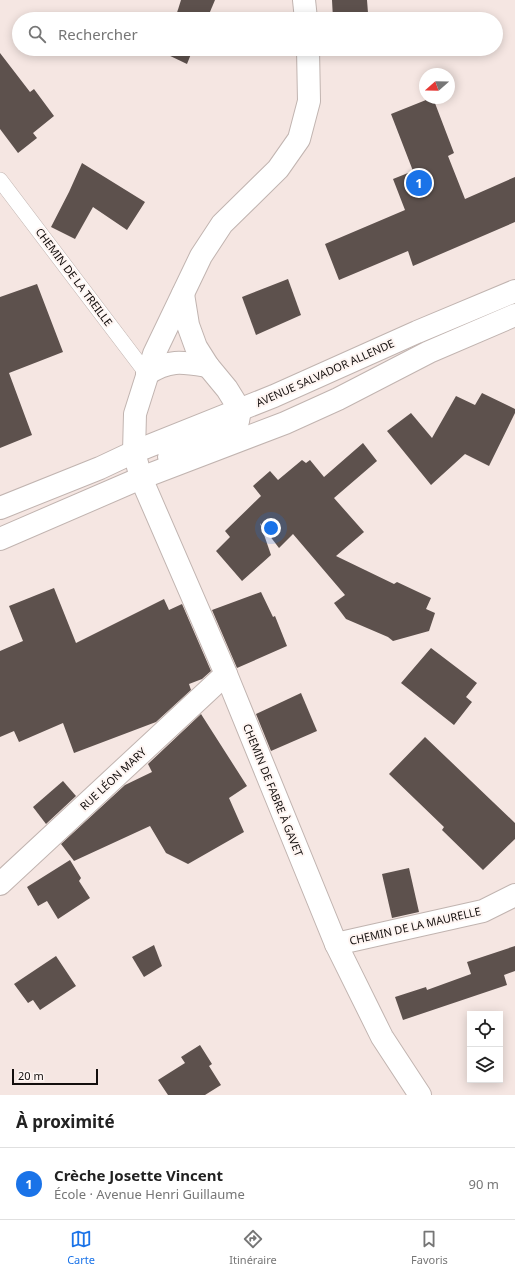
<!DOCTYPE html>
<html lang="fr">
<meta charset="utf-8">
<style>
:root{--surface:#fff;--page:#f6f6f6;--text:#222;--muted:#767676;--line:#e0e0e0;--accent:#1a73e8}
body{margin:0;font-family:"Noto Sans",sans-serif;background:var(--page);color:var(--text)}
.controls{position:absolute;right:12px;bottom:12px;display:grid;overflow:hidden;border-radius:0px;box-shadow:0 2px 10px #0003}
.controls button{width:36px;height:36px;display:grid;place-items:center;padding:0;border:0;border-bottom:1px solid var(--line);background:var(--surface);color:var(--text);font:20px sans-serif}
.compass{position:absolute;left:419px;top:68px;width:36px;height:36px;border-radius:50%;background:var(--surface);box-shadow:0 2px 10px #0003;rotate:250deg}
.scale{position:absolute;left:12px;bottom:10px;width:86px;box-sizing:border-box;padding-left:4px;border:2px solid #130e0d;border-top:0;font-size:11px;line-height:14px;white-space:nowrap;color:#130e0d;-webkit-text-stroke:3px #fef5f2;paint-order:stroke}
.you{position:absolute;left:271px;top:528px;width:14px;height:14px;margin:-10px;border:3px solid #fff;border-radius:50%;background:#1a73e8;box-shadow:0 0 0 6px #1a73e833}
.badge{display:grid;place-items:center;width:26px;height:26px;border-radius:50%;background:var(--accent);color:#fff;font-size:13px;font-weight:700}
.pin{position:absolute;translate:-50% -50%;border:2px solid #fff;box-shadow:0 1px 4px #0006}
.list{margin:0;padding:0;list-style:none}
h2{display:flex;justify-content:space-between;align-items:center;height:52px;margin:0;padding:0 16px;font-size:17px}
h2 small{font-size:13px;font-weight:400;color:var(--muted)}
.list li{display:grid;grid-template-columns:26px 1fr auto;gap:12px;align-items:center;box-sizing:border-box;height:72px;padding:0 16px;border-top:1px solid var(--line)}
.list b{display:block;font-size:15px;white-space:nowrap}
.list p{margin:0;font-size:13px;white-space:nowrap;color:var(--muted)}
.list em{font-size:13px;font-style:normal;color:var(--muted)}
.icon{flex:none;width:22px;height:22px;fill:none;stroke:currentColor;stroke-width:2;stroke-linecap:round;stroke-linejoin:round}
.map{position:relative;flex:none;width:515px;height:1095px;overflow:hidden}
.search{position:absolute;background:var(--surface);box-shadow:0 2px 10px #0003;left:12px;right:12px;top:12px;height:44px;display:flex;align-items:center;gap:10px;box-sizing:border-box;padding:0 14px;border-radius:22px;color:var(--muted);font-size:15px}
.sheet{height:124px;background:var(--surface)}
nav{display:flex;justify-content:space-around;align-items:center;box-sizing:border-box;height:56px;border-top:1px solid var(--line);background:var(--surface);font-size:11px;color:var(--muted)}
nav a{display:grid;justify-items:center;gap:2px}
nav .on{color:var(--accent)}
.map>svg:first-child{display:block}
.building{fill:#5d514d}
.lines{fill:none;stroke-linecap:round;stroke-linejoin:round}
.service-casing{stroke:#c1b4b0;stroke-width:16}
.minor-casing{stroke:#c1b4b0;stroke-width:24}
.tertiary-casing{stroke:#c1b4b0;stroke-width:24}
.secondary-casing{stroke:#c1b4b0;stroke-width:24}
.service{stroke:#fff;stroke-width:15}
.minor{stroke:#fff;stroke-width:22}
.tertiary{stroke:#fff;stroke-width:22}
.secondary{stroke:#fff;stroke-width:22}
.labels{text-anchor:middle;stroke-width:4;stroke-linejoin:round;paint-order:stroke}
.street-label{font-size:11px;fill:#130e0d;stroke:#fef5f2}
</style>
<div class="map">
<svg width="515" height="1095" viewBox="0 0 515 1095">
<rect width="100%" height="100%" fill="#f5e6e2"/>
<g class="building">
<polygon points="181,0 215,0 207,19 175,19"/>
<polygon points="332,0 367,0 368,13 372,13 373,19 333,19"/>
<polygon points="165,49 193,49 187,64 164,53"/>
<polygon points="0,53 30,92 34,89 54,116 33,133 37,138 18,153 0,129"/>
<polygon points="431,98 433,98 454,153 448,156 465,199 515,177 515,222 413,266 408,251 339,280 325,244 405,210 393,179 413,171 391,114"/>
<polygon points="82,163 145,202 127,230 93,207 75,239 51,227 69,192"/>
<polygon points="288,279 301,315 256,335 242,297"/>
<polygon points="37,284 63,352 9,373 32,435 0,448 0,297"/>
<polygon points="482,393 515,409 515,413 489,466 465,454 431,485 387,431 411,413 432,438 456,396 475,405"/>
<polygon points="363,443 377,461 334,498 364,532 336,556 394,584 397,582 431,598 426,609 435,613 429,631 393,641 388,637 346,619 334,603 345,595 293,534 279,548 260,523 271,555 242,581 216,551 230,537 225,531 261,496 253,486 270,471 278,480 302,460 306,463 310,460 324,477"/>
<polygon points="54,588 76,643 164,599 169,610 182,604 211,671 202,679 189,684 191,690 156,722 74,753 63,723 19,742 14,731 0,737 0,651 23,641 9,606"/>
<polygon points="261,592 273,617 275,616 287,646 237,668 212,610"/>
<polygon points="431,648 477,683 466,697 472,702 454,725 401,683"/>
<polygon points="301,693 317,731 271,751 256,714"/>
<polygon points="201,714 247,786 229,798 244,832 188,864 166,853 150,826 74,861 61,844 125,785 152,772 148,764"/>
<polygon points="425,737 515,823 515,839 483,870 442,830 444,827 389,774"/>
<polygon points="63,781 76,796 46,824 33,807"/>
<polygon points="70,860 81,878 79,881 90,898 58,919 47,901 38,906 27,887"/>
<polygon points="409,868 419,912 392,918 382,874"/>
<polygon points="154,945 162,966 144,977 132,957"/>
<polygon points="515,946 515,971 504,975 507,985 403,1020 395,997 426,987 427,990 471,974 467,962"/>
<polygon points="56,956 76,986 40,1010 33,1000 28,1003 14,984"/>
<polygon points="200,1045 212,1064 209,1066 221,1085 205,1095 168,1095 158,1080 185,1063 181,1057"/>
</g>
<g class="lines">
<defs>
<polyline id="service" points="0,180 147,374"/>
<g id="minor">
<polyline points="0,884 226,674"/>
<polyline points="336,944 483,911 515,895"/>
</g>
<g id="tertiary">
<polyline points="304,0 306,19"/>
<polyline points="308,49 309,101 299,139 278,169 222,224 201,256 154,354 135,414 134,452 141,478 226,674 336,944 382,1037 420,1095"/>
<path d="M147,374C169,359 183,362 208,366"/>
<polyline points="169,457 235,428 238,421 240,410 227,389 208,366 196,347 188,325 183,294"/>
</g>
<g id="secondary">
<polyline points="0,508 100,468 134,452 274,396 417,332 515,291"/>
<polyline points="0,539 141,478 285,423 338,399 429,352 515,315"/>
</g>
</defs>
<use href="#service" class="service-casing"/>
<use href="#minor" class="minor-casing"/>
<use href="#tertiary" class="tertiary-casing"/>
<use href="#secondary" class="secondary-casing"/>
<use href="#service" class="service"/>
<use href="#minor" class="minor"/>
<use href="#tertiary" class="tertiary"/>
<use href="#secondary" class="secondary"/>
</g>
<g class="labels">
<g class="street-label">
<text transform="translate(74 277) rotate(53)" y="4">CHEMIN DE LA TREILLE</text>
<text transform="translate(325 373) rotate(-24)" y="4">AVENUE SALVADOR ALLENDE</text>
<text transform="translate(113 779) rotate(-43)" y="4">RUE LÉON MARY</text>
<text transform="translate(273 790) rotate(68)" y="4">CHEMIN DE FABRE À GAVET</text>
<text transform="translate(415 926) rotate(-13)" y="4">CHEMIN DE LA MAURELLE</text>
</g>
</g>
</svg>
<div class="controls">
<button><svg class="icon" aria-label="locate" viewBox="0 0 24 24"><circle cx="12" cy="12" r="6"/><path d="M12 2v4M12 18v4M2 12h4M18 12h4"/></svg></button>
<button><svg class="icon" aria-label="layers" viewBox="0 0 24 24"><path d="M12 4l9 5-9 5-9-5zM3 14l9 5 9-5"/></svg></button>
</div>
<svg class="compass" viewBox="-18 -18 36 36"><path d="M0-13l5 13h-10z" fill="#e53935"/><path d="M0 13l5-13h-10z" fill="#767676"/></svg>
<div class="scale">20 m</div>
<div class="you"></div>
<div class="pin badge" style="left:419px;top:183px">1</div>
<div class="search"><svg class="icon" aria-label="search" viewBox="0 0 24 24"><circle cx="10" cy="10" r="6"/><path d="M15 15l6 6"/></svg>Rechercher</div>
</div>
<section class="sheet">
<h2>À proximité<small></small></h2>
<ul class="list">
<li><span class="badge">1</span><div><b>Crèche Josette Vincent</b><p>École · Avenue Henri Guillaume</p></div><em>90 m</em></li>
</ul>
</section>
<nav>
<a class="on"><svg class="icon" aria-label="map" viewBox="0 0 24 24"><path d="M3 6l6-2 6 2 6-2v14l-6 2-6-2-6 2zM9 4v14M15 6v14"/></svg>Carte</a>
<a><svg class="icon" aria-label="directions" viewBox="0 0 24 24"><path d="M12 3l9 9-9 9-9-9zM9 14v-3h6M13 9l2 2-2 2"/></svg>Itinéraire</a>
<a><svg class="icon" aria-label="saved" viewBox="0 0 24 24"><path d="M7 4h10v16l-5-4-5 4z"/></svg>Favoris</a>
</nav>
